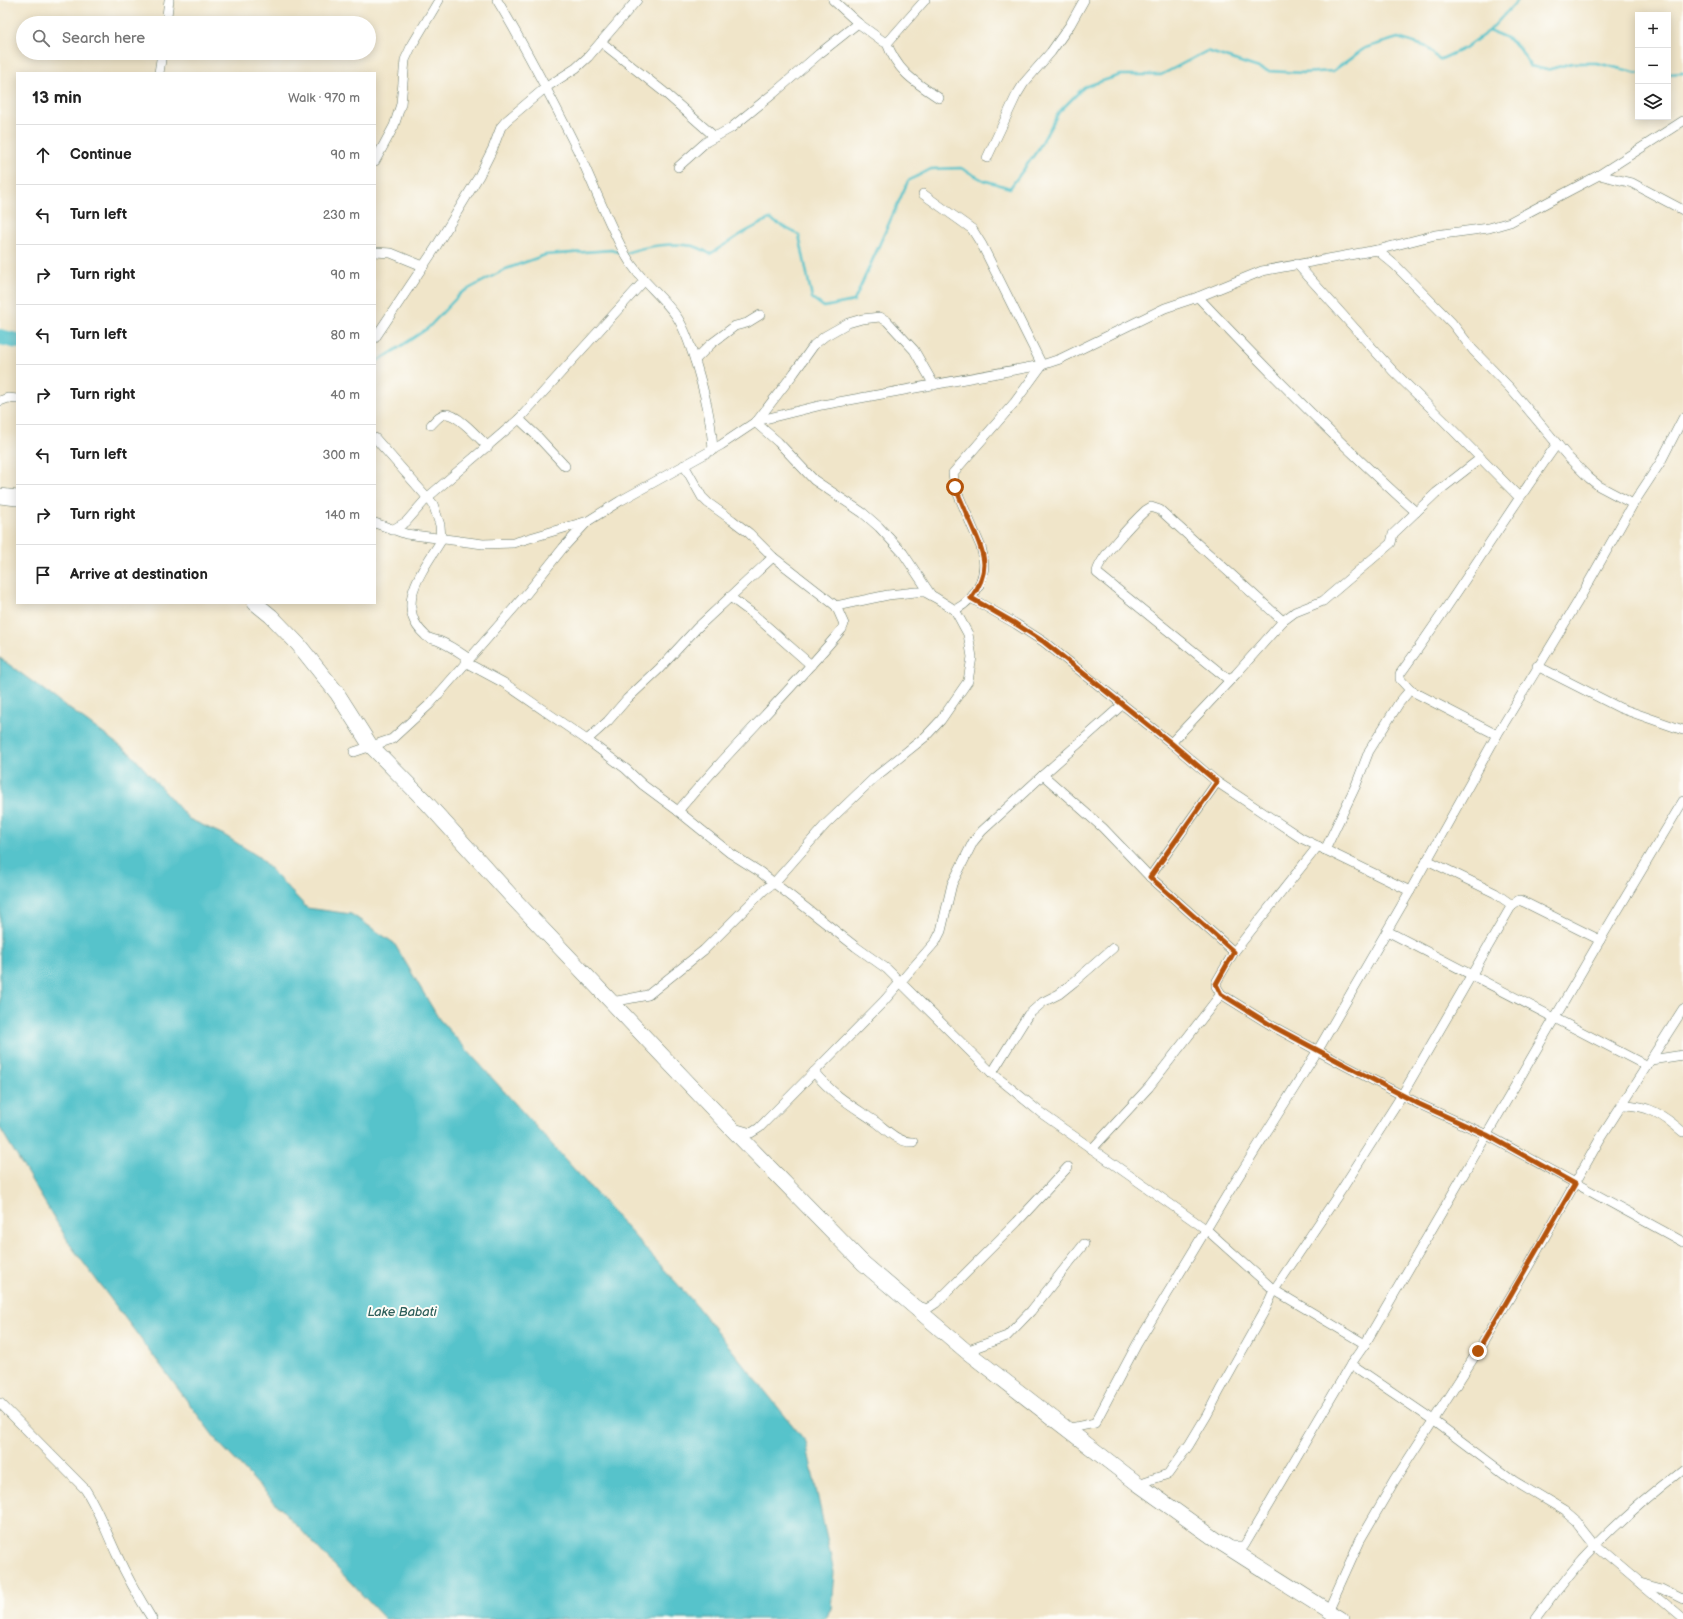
<!DOCTYPE html>
<meta charset="utf-8">
<style>
:root{--surface:#fff;--page:#f6f6f6;--text:#222;--muted:#767676;--line:#e0e0e0}
body{margin:0;font-family:"Balsamiq Sans",sans-serif;background:var(--page);color:var(--text)}
.controls{position:absolute;right:12px;top:12px;display:grid;overflow:hidden;border-radius:0px;box-shadow:0 2px 10px #0003}
.controls button{width:36px;height:36px;display:grid;place-items:center;padding:0;border:0;border-bottom:1px solid var(--line);background:var(--surface);color:var(--text);font:20px sans-serif}
.stop{position:absolute;width:12px;height:12px;margin:-9px;border:3px solid #b45309;border-radius:50%;background:#fff}
.stop.end{background:#b45309;border-color:#fff;box-shadow:0 1px 4px #0008}
.list{margin:0;padding:0;list-style:none}
h2{display:flex;justify-content:space-between;align-items:center;height:52px;margin:0;padding:0 16px;font-size:17px}
h2 small{font-size:13px;font-weight:400;color:var(--muted)}
.list li{display:grid;grid-template-columns:26px 1fr auto;gap:12px;align-items:center;box-sizing:border-box;height:60px;padding:0 16px;border-top:1px solid var(--line)}
.list b{display:block;font-size:15px;white-space:nowrap}
.list em{font-size:13px;font-style:normal;color:var(--muted)}
.icon{flex:none;width:22px;height:22px;fill:none;stroke:currentColor;stroke-width:2;stroke-linecap:round;stroke-linejoin:round}
.map{position:relative;flex:none;width:1683px;height:1619px;overflow:hidden}
.search{position:absolute;background:var(--surface);box-shadow:0 2px 10px #0003;left:16px;top:16px;width:360px;height:44px;display:flex;align-items:center;gap:10px;box-sizing:border-box;padding:0 14px;border-radius:22px;color:var(--muted);font-size:15px}
.panel{position:absolute;background:var(--surface);box-shadow:0 2px 10px #0003;left:16px;top:72px;width:360px;height:532px;border-radius:0px}
.map>svg:first-child{display:block}
.water{fill:#56c3cb;stroke:#3a8080}
.lines{fill:none;stroke-linecap:round;stroke-linejoin:round}
.stream{stroke:#56c3cb;stroke-width:2.5}
.river{stroke:#56c3cb;stroke-width:16}
.minor-casing{stroke:#687868;stroke-width:10}
.trunk-casing{stroke:#687868;stroke-width:16}
.minor{stroke:#fff;stroke-width:9}
.trunk{stroke:#fff;stroke-width:15}
.route{stroke:#b45309;stroke-width:5}
.labels{text-anchor:middle;stroke-width:4;stroke-linejoin:round;paint-order:stroke}
.water-label{font-size:13px;font-style:italic;fill:#2d5e5a;stroke:#fdfcf7}
</style>
<div class="map">
<svg width="1683" height="1619" viewBox="0 0 1683 1619">
<rect width="100%" height="100%" fill="#fdfcf7"/>
<filter id="ink" filterUnits="userSpaceOnUse"><feTurbulence type="fractalNoise" baseFrequency=".025" numOctaves="2"/><feDisplacementMap in="SourceGraphic" scale="8" xChannelSelector="R" yChannelSelector="G"/><feConvolveMatrix kernelMatrix="1 2 1 2 8 2 1 2 1" color-interpolation-filters="sRGB"/></filter>
<filter id="wash" filterUnits="userSpaceOnUse"><feTurbulence type="fractalNoise" baseFrequency=".012" numOctaves="4" result="noise"/><feDisplacementMap in="SourceGraphic" scale="16" xChannelSelector="R" yChannelSelector="G"/><feGaussianBlur stdDeviation="0.9" result="paint"/><feColorMatrix in="noise" values="0 0 0 0 0 0 0 0 0 0 0 0 0 0 0 0 0 1.4 0 .05"/><feComposite in="paint" operator="in"/></filter>
<g filter="url(#wash)">
<rect width="100%" height="100%" fill="#f0e5c9"/>
<polygon class="water" points="0,658 131,754 189,819 224,835 259,857 307,908 351,914 394,943 439,1019 690,1298 806,1442 834,1572 831,1609 824,1619 385,1619 218,1442 71,1246 0,1128"/>
<g class="lines">
<g class="stream">
<polyline points="1489,31 1518,0"/>
<polyline points="1668,74 1683,73"/>
<path d="M626,253C645,246 673,242 693,246C698,247 705,251 710,254L743,233L769,219L799,235L812,298L824,307L854,301L908,181L931,169L961,168L983,180L1010,188L1037,151L1059,112L1084,87L1121,75H1161L1207,51L1268,71L1303,73L1333,71L1365,48L1398,38L1427,47L1439,60L1465,48L1489,31C1513,39 1519,44 1530,66L1547,70L1572,63H1597L1638,73"/>
<polyline points="375,362 391,353 428,328 461,293 506,269 545,255 611,250 622,253"/>
</g>
<polyline class="river" points="0,337 17,341"/>
</g>
</g>
<g filter="url(#ink)">
<g class="lines">
<defs>
<g id="minor">
<path d="M497,0C526,48 552,99 577,149C593,184 607,220 625,254C638,279 661,294 677,317C686,331 691,348 696,364C705,395 711,417 713,450"/>
<polyline points="833,0 858,23 884,42 889,41 925,0"/>
<polyline points="166,23 169,0"/>
<path d="M886,41C897,71 913,81 939,98"/>
<polyline points="601,42 664,92 715,137"/>
<polyline points="159,73 162,53"/>
<polyline points="987,158 1016,96 1024,83 1051,52 1070,25 1084,0"/>
<polyline points="375,161 394,126 401,104 405,60 411,47 439,0"/>
<polyline points="678,167 706,142 731,128 774,93 819,54 858,23"/>
<polyline points="1599,175 1632,183 1683,210"/>
<path d="M923,194L972,229L982,245L1042,365L1015,402L953,473L955,487L981,547C989,573 979,597 955,610"/>
<polyline points="1377,250 1396,266 1452,323 1473,350 1510,388 1569,458 1589,478 1599,486 1633,504"/>
<polyline points="375,252 391,253 423,266"/>
<polyline points="1297,264 1393,371 1443,420 1519,497"/>
<path d="M1198,297C1268,371 1340,444 1416,512"/>
<polyline points="375,338 434,250 479,176 493,148 501,127 506,121 545,88 576,68 588,57 637,0"/>
<polyline points="695,360 711,344 735,326 747,323 760,315"/>
<polyline points="0,401 8,398 17,399"/>
<polyline points="519,419 538,437 565,466"/>
<polyline points="757,421 794,373 814,345 825,336 848,323 862,319 880,317 887,321 914,350 934,385"/>
<polyline points="755,422 778,442 814,480 863,513 879,527 903,553 931,595"/>
<path d="M431,425C435,421 440,414 446,414C458,414 479,438 488,447"/>
<polyline points="375,438 433,504 440,525 441,539"/>
<polyline points="375,523 406,534 483,544 513,543 588,521"/>
<polyline points="392,530 406,522 428,497 519,419 644,281"/>
<path d="M442,539C425,568 392,605 425,635C428,639 434,639 439,641C449,645 459,652 468,658"/>
<polyline points="730,597 753,614 811,665"/>
<polyline points="971,598 1016,624 1044,642 1171,743 1217,782 1301,838 1410,891"/>
<polyline points="465,662 504,683 587,740 626,769 643,785 678,811 730,853 760,872 856,947 887,969 992,1073 1041,1113 1207,1230 1274,1290 1365,1344"/>
<polyline points="1537,666 1620,708 1683,730"/>
<path d="M1229,680L1097,573C1096,561 1136,519 1146,510L1151,507L1160,510L1283,621"/>
<path d="M1497,735L1410,690L1400,679V674C1455,599 1503,519 1557,444"/>
<polyline points="587,740 608,721 627,699 659,669 697,628 773,557"/>
<polyline points="1171,743 1236,674 1283,621 1295,612 1323,601 1391,543 1393,534 1436,493 1481,458"/>
<polyline points="354,752 392,739 430,704 527,593 563,548 588,521 620,501 721,445 757,421 822,405 1042,365 1060,359 1165,308 1198,297 1262,271 1377,250 1435,235 1489,228 1510,222 1599,175 1683,121"/>
<polyline points="1043,775 1103,828 1150,877 1234,952"/>
<path d="M678,811C731,748 790,692 842,629L844,624L836,606"/>
<polyline points="1318,846 1234,952 1217,981 1216,986 1221,994 1274,1027 1346,1066 1419,1104 1487,1135 1683,1242"/>
<polyline points="1325,850 1356,785 1369,751 1399,703 1410,690"/>
<polyline points="1427,860 1495,893 1512,905"/>
<polyline points="1150,877 1217,782"/>
<polyline points="1387,931 1647,1066"/>
<polyline points="612,1002 648,995 704,950 764,890 774,883 826,824 874,778 925,737 941,720 968,681 972,657 968,634 955,610 936,598 925,592 916,592 888,595 836,606 773,557 749,533 732,520 708,503 702,497 684,465"/>
<polyline points="1651,1060 1683,1055"/>
<path d="M814,1072C834,1096 851,1105 876,1122C887,1130 898,1143 913,1142"/>
<polyline points="992,1073 1028,1015 1043,1002 1059,994 1074,982 1113,948"/>
<path d="M1623,1105C1649,1105 1663,1115 1683,1132"/>
<polyline points="734,1128 751,1133 759,1128 884,1001 936,941 941,931 952,884 973,842 982,831 1043,775 1122,705"/>
<polyline points="1092,1149 1149,1087 1221,994"/>
<polyline points="916,1305 927,1309 936,1303 1017,1222 1068,1167"/>
<polyline points="966,1351 1007,1336 1031,1311 1084,1244"/>
<polyline points="1351,1364 1433,1420 1514,1481 1564,1511 1577,1522 1596,1546 1682,1619"/>
<path d="M0,1403L85,1489C98,1509 106,1532 117,1555C127,1577 139,1598 152,1619"/>
<polyline points="1066,1429 1095,1423 1137,1344 1227,1195 1318,1050 1410,891 1497,735 1577,603 1633,504 1660,463 1683,418"/>
<polyline points="1138,1484 1168,1474 1189,1445 1207,1415 1220,1390 1266,1308 1274,1290 1342,1189 1402,1095 1512,905 1519,900 1524,902 1600,940"/>
<polyline points="1228,1546 1244,1546 1351,1364 1365,1344 1600,940 1683,801"/>
<polyline points="1640,1583 1663,1589 1683,1599"/>
<polyline points="1328,1611 1360,1540 1395,1480 1478,1351 1528,1267 1600,1139 1683,1009"/>
<path d="M1536,1619C1549,1602 1561,1584 1575,1568C1606,1532 1646,1498 1683,1469"/>
</g>
<g id="trunk">
<polyline points="0,496 17,498"/>
<polyline points="255,603 271,616 298,644 337,693 370,745 427,803 514,899 729,1126 863,1263 966,1351 1138,1484 1218,1541 1341,1619"/>
</g>
</defs>
<use href="#minor" class="minor-casing"/>
<use href="#trunk" class="trunk-casing"/>
<use href="#minor" class="minor"/>
<use href="#trunk" class="trunk"/>
</g>
</g>
<g class="lines" filter="url(#ink)">
<path class="route" d="M955,487C961,500 966,513 972,526C985,555 991,571 971,598L1016,624L1044,642L1171,743L1217,782L1150,877L1234,952L1216,984L1221,994L1274,1027L1419,1104L1487,1135L1575,1184L1478,1351"/>
</g>
<g class="labels">
<g class="water-label">
<text x="402" y="1316">Lake Babati</text>
</g>
</g>
</svg>
<div class="controls">
<button>+</button>
<button>−</button>
<button><svg class="icon" aria-label="layers" viewBox="0 0 24 24"><path d="M12 4l9 5-9 5-9-5zM3 14l9 5 9-5"/></svg></button>
</div>
<div class="stop" style="left:955px;top:487px"></div>
<div class="stop end" style="left:1478px;top:1351px"></div>
<div class="search"><svg class="icon" aria-label="search" viewBox="0 0 24 24"><circle cx="10" cy="10" r="6"/><path d="M15 15l6 6"/></svg>Search here</div>
<section class="panel">
<h2>13 min<small>Walk · 970 m</small></h2>
<ul class="list">
<li><svg class="icon" aria-label="ahead" viewBox="0 0 24 24"><path d="M12 20V5M6 11l6-6 6 6"/></svg><div><b>Continue</b></div><em>90 m</em></li>
<li><svg class="icon" aria-label="left" viewBox="0 0 24 24"><path d="M17 20v-9H6M10 6l-5 5 5 5"/></svg><div><b>Turn left</b></div><em>230 m</em></li>
<li><svg class="icon" aria-label="right" viewBox="0 0 24 24"><path d="M7 20v-9h11M14 6l5 5-5 5"/></svg><div><b>Turn right</b></div><em>90 m</em></li>
<li><svg class="icon" aria-label="left" viewBox="0 0 24 24"><path d="M17 20v-9H6M10 6l-5 5 5 5"/></svg><div><b>Turn left</b></div><em>80 m</em></li>
<li><svg class="icon" aria-label="right" viewBox="0 0 24 24"><path d="M7 20v-9h11M14 6l5 5-5 5"/></svg><div><b>Turn right</b></div><em>40 m</em></li>
<li><svg class="icon" aria-label="left" viewBox="0 0 24 24"><path d="M17 20v-9H6M10 6l-5 5 5 5"/></svg><div><b>Turn left</b></div><em>300 m</em></li>
<li><svg class="icon" aria-label="right" viewBox="0 0 24 24"><path d="M7 20v-9h11M14 6l5 5-5 5"/></svg><div><b>Turn right</b></div><em>140 m</em></li>
<li><svg class="icon" aria-label="arrive" viewBox="0 0 24 24"><path d="M6 21V4h12l-3 4 3 4H6"/></svg><div><b>Arrive at destination</b></div></li>
</ul>
</section>
</div>
